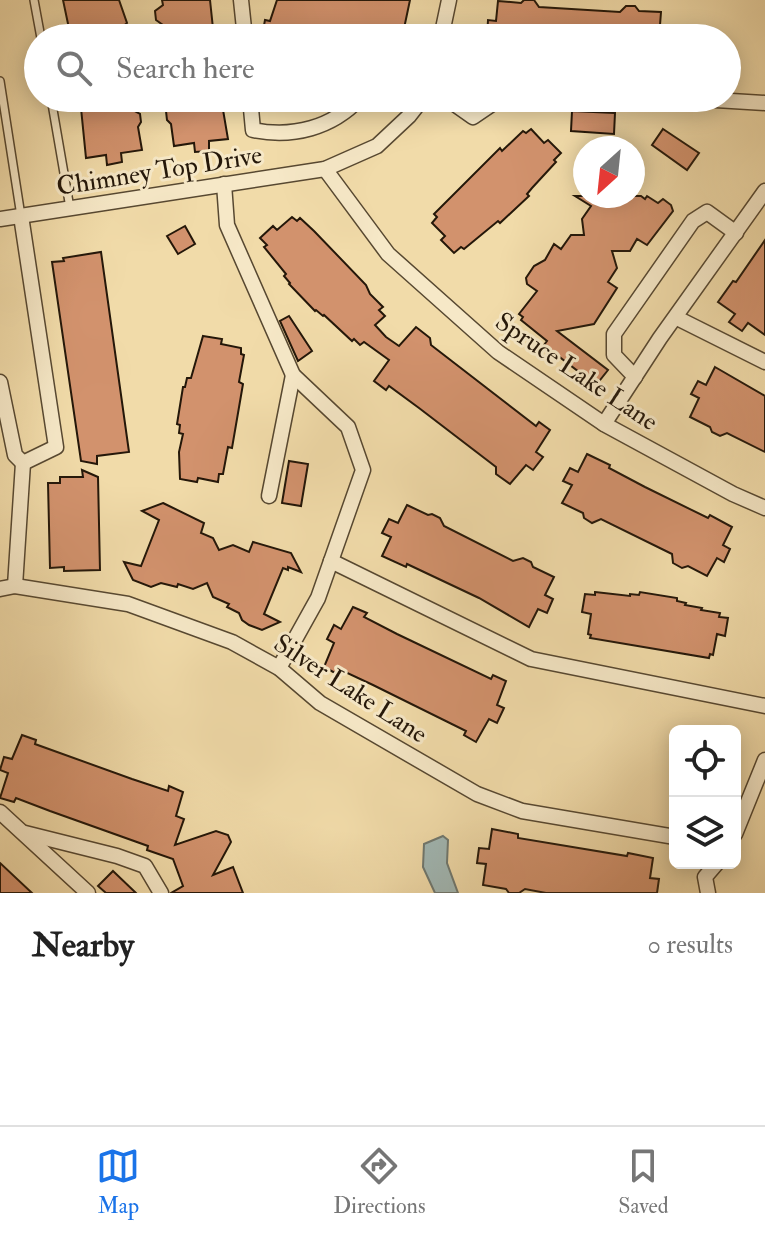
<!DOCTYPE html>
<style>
:root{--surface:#fff;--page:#f2f2f2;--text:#222;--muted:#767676;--line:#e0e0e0;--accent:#1a73e8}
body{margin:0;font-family:"IM FELL Double Pica",serif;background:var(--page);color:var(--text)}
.controls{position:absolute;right:24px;bottom:24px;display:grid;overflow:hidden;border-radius:12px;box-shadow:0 4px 20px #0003}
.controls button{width:72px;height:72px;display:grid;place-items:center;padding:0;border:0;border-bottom:2px solid var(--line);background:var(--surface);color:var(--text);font:40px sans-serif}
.compass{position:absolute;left:573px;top:136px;width:72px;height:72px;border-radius:50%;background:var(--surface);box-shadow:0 4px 20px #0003;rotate:207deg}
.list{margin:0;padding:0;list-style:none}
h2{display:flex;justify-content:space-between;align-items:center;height:104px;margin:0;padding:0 32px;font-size:34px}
h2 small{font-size:26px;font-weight:400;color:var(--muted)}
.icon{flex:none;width:44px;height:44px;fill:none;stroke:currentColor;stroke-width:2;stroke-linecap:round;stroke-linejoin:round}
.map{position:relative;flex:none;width:765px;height:893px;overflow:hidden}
.search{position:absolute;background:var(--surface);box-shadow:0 4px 20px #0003;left:24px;right:24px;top:24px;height:88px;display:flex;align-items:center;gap:20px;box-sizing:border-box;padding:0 28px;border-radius:44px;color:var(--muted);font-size:30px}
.sheet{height:232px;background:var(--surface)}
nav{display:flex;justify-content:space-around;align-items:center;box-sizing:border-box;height:112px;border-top:2px solid var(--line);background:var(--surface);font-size:22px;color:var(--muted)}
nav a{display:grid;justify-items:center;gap:4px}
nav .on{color:var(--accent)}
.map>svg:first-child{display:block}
.water{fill:#a1b8b5;stroke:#6f7870;stroke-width:2}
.building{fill:#d2926d;stroke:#241709;stroke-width:2}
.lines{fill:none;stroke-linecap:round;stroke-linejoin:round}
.service-casing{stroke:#574831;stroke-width:10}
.minor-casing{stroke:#574831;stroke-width:17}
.service{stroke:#f6e8c7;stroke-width:7}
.minor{stroke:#f6e8c7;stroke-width:14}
.labels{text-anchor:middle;stroke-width:6;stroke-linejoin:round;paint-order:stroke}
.street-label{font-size:26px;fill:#241709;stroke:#f6e8c7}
</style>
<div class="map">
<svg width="765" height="893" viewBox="0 0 765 893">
<rect width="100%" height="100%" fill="#f1dba9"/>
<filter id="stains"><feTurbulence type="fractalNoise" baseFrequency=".0025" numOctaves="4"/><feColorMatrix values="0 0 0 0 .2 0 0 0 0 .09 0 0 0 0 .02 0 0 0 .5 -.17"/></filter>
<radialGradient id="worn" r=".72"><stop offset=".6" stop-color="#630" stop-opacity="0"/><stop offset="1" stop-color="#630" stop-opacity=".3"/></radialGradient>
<polygon class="water" points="443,836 448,840 447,863 458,893 435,893 423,867 424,844"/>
<g class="building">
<polygon points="63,0 119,0 127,23 120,29 121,38 71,38"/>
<polygon points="162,0 210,0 214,38 165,38 163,25 156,20 155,11 163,5"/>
<polygon points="277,0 410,0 402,38 344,38 334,26 323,34 309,32 308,38 262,36 265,20 270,21"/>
<polygon points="524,0 534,0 539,7 620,12 626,6 635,6 639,11 661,12 659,38 487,37 488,20 496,21 498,1 521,3"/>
<polygon points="80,98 128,98 131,109 140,114 141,122 138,127 142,150 121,153 122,162 107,165 106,155 86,158"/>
<polygon points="170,98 221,98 228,139 209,141 209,151 195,152 194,143 174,146 171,124 167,120 166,111 171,105"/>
<polygon points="572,111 615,113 614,134 571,131"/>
<polygon points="531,129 544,143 548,140 561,153 554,160 556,162 532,188 527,194 529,196 500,223 498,221 464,249 461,247 454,253 441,240 445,236 432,223 437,217 434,214 500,148 502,151 523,131 526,133"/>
<polygon points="663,129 699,153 687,170 652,145"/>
<polygon points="575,196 641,196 645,199 647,196 658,203 663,199 671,205 673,211 647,245 637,239 630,251 612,251 617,268 608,282 617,288 594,324 557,331 608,370 596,385 544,345 547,341 521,320 523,317 519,314 537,291 527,284 526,278 534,266 545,260 554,244 561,249 571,235 584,235 582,219 591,206"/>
<polygon points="292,217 297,221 300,218 314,231 366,285 370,294 383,307 379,310 385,316 375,325 386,337 399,346 416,327 430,338 431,345 536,426 539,422 550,430 536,452 543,457 533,470 526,465 510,484 496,474 496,467 419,408 389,386 386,390 374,381 389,360 364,342 360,345 354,339 352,341 324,315 323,316 316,310 315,311 289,284 290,283 284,276 286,274 264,247 267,245 260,238 273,226 277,230"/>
<polygon points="185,226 195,244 178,254 167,236"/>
<polygon points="765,240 765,335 748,323 742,331 729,322 735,314 718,302 733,281 736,282"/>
<polygon points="101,252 129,452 97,456 97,464 81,461 52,262 64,261 63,258"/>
<polygon points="289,316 312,351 298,361 280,321"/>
<polygon points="203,336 222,339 221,344 241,348 241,354 244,355 239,382 243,384 232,448 228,447 223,474 219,474 218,482 198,478 197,482 180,479 179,452 183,434 179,433 180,425 177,424 183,387 185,387 187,378 191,378"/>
<polygon points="715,367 765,396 765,452 727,433 720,436 712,432 710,427 690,417 699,398 691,394 698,381 706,385"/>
<polygon points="587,454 610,465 609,468 645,487 708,518 710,515 732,527 723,545 730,549 724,562 717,558 707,576 688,566 682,568 673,563 672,554 601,519 592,523 584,518 583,513 562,503 572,485 563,481 570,468 578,472"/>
<polygon points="289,461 308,464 301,506 282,503"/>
<polygon points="82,470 98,477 100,570 64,571 64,567 50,568 48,483 60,483 60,477 83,477"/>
<polygon points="163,503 204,523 201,533 213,538 219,550 233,545 249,552 253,542 291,553 301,572 288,567 288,570 283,568 264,614 280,622 262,630 249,625 242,620 239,613 227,607 229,604 213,597 207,583 193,589 178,584 177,587 161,583 151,587 133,580 124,562 141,566 159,520 142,511"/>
<polygon points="407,505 428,515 432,514 440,518 444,526 513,561 523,558 531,562 533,567 554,577 545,595 553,599 547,613 538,609 529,627 479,598 407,564 406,567 382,556 391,537 382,533 389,519 398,523"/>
<polygon points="595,592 630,596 630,594 639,595 640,592 677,598 677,601 686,603 685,605 702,608 701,610 720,613 719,617 728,618 725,636 717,634 713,655 710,654 709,658 590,638 591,635 588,634 591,614 582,612 585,594 595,595"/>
<polygon points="353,607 367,613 364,617 397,634 491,679 493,675 506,681 497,705 504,708 497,723 489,719 476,742 464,735 466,731 373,685 339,669 337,674 324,667 334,643 327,639 334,625 341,629"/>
<polygon points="22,735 36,740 35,744 132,779 168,791 169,786 183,792 176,816 184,819 175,845 216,831 228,835 231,842 213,875 233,867 243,893 171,893 183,886 173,859 147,850 148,846 50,811 16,798 14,802 0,798 8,773 0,770 4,757 12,759"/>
<polygon points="492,829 518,834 518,838 627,856 628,853 653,858 650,878 659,879 657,893 546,893 525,889 519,893 509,893 506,889 483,885 486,864 477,863 479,848 489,849"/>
<polygon points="0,863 32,893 0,893"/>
<polygon points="113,871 136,893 106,893 98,886"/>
</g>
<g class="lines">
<defs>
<g id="service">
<polyline points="34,0 41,38"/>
<polyline points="0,81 21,216"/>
<polyline points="51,98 70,208"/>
</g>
<g id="minor">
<polyline points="241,0 245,38"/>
<polyline points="441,38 449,0"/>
<path d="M250,98L253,130C293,138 332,128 360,98"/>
<polyline points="446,98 473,117 501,98"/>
<polyline points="683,98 765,103"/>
<polyline points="325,169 388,254 498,352 604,424 733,494 765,508"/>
<polyline points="224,184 227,225 293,375 348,427 363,470 318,598 279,668"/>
<polyline points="21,216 56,447 23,463"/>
<polyline points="0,219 325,169 377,146 409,116 423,98"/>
<polyline points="677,318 765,362"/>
<polyline points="635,377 614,355 614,334 693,221 707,212 736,233"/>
<polyline points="0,382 15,455 23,463"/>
<polyline points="604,424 660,338 765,191"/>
<polyline points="269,496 293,375"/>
<polyline points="331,561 531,659 765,706"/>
<polyline points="15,586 23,463"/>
<polyline points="0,589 15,586 128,604 232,642 279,668 320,703 477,794 522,811 675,837"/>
<polyline points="0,812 88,893"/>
<polyline points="25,833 117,856 145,866 161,893"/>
<polyline points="735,834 765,760"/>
<polyline points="708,893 705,877 717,863"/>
</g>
</defs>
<use href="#service" class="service-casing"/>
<use href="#minor" class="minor-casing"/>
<use href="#service" class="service"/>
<use href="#minor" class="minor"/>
</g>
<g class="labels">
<g class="street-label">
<text transform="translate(159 170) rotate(-9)" y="9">Chimney Top Drive</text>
<text transform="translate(577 371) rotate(34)" y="9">Spruce Lake Lane</text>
<text transform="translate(351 688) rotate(33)" y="9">Silver Lake Lane</text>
</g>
</g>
<rect width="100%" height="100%" filter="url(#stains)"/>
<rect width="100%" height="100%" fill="url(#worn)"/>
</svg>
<div class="controls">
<button><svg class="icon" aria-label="locate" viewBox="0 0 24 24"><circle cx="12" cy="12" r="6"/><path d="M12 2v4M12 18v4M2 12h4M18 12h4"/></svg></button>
<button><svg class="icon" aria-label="layers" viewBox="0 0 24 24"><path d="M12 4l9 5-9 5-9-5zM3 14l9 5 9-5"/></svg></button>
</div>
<svg class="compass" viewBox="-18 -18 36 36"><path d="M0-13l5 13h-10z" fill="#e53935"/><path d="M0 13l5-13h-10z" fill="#767676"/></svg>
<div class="search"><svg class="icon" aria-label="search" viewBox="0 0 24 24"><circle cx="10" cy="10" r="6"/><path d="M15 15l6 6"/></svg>Search here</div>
</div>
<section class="sheet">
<h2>Nearby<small>0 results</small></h2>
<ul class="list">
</ul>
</section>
<nav>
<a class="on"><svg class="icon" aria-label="map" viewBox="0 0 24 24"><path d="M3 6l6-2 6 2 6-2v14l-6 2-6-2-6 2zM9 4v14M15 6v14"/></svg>Map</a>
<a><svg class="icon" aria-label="directions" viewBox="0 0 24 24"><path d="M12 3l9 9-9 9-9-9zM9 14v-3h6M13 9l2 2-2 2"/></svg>Directions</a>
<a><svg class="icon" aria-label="saved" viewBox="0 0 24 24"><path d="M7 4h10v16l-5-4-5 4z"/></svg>Saved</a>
</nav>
